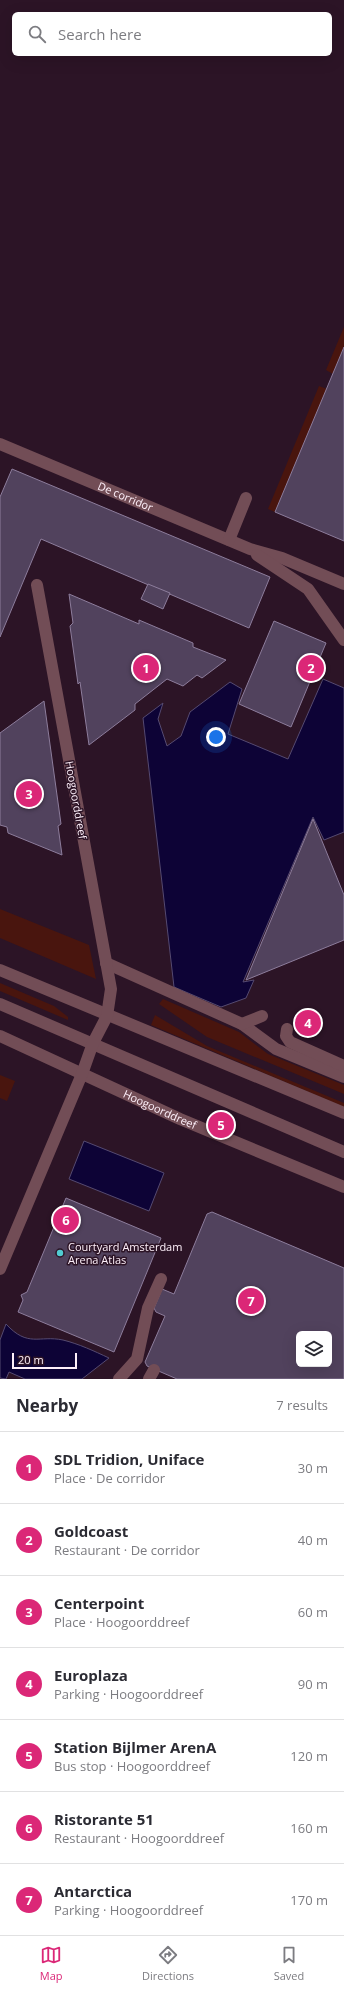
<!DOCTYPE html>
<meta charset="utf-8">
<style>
:root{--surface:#fff;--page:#f2f2f3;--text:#2b2b33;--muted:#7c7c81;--line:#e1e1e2;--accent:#db2777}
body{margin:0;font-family:"Open Sans",sans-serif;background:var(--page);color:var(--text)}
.controls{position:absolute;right:12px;bottom:12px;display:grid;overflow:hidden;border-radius:6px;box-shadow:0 4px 16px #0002}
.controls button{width:36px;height:36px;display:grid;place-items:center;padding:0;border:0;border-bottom:1px solid var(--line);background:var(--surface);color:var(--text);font:20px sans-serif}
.scale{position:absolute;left:12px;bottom:10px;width:65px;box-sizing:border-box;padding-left:4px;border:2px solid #fef0fa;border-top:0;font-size:11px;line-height:14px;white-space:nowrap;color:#fef0fa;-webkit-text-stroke:3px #2c1426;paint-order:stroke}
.you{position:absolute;left:216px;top:737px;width:14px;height:14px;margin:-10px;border:3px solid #fff;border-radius:50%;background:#1a73e8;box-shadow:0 0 0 6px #1a73e833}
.badge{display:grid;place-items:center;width:26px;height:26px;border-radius:50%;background:var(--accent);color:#fff;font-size:13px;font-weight:700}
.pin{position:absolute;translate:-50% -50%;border:2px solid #fff;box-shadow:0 1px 4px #0006}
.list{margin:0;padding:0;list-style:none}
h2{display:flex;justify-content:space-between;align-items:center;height:52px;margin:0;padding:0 16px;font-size:17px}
h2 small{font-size:13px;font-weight:400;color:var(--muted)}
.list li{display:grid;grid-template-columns:26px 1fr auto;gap:12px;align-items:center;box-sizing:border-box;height:72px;padding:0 16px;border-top:1px solid var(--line)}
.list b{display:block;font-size:15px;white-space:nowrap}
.list p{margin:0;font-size:13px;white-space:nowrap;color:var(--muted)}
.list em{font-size:13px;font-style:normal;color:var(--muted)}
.icon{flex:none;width:22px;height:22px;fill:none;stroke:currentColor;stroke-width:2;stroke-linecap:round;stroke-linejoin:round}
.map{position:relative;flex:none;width:344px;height:1379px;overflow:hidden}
.search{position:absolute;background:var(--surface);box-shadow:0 4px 16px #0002;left:12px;right:12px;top:12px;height:44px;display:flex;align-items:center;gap:10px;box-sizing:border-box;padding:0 14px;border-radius:6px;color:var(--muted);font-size:15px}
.sheet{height:556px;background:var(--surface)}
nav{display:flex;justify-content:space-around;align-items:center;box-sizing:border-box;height:56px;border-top:1px solid var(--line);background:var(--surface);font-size:11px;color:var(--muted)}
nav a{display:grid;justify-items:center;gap:2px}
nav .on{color:var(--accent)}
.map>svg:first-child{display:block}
.green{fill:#49150e}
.water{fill:#0d0336;stroke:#554a71}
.building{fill:#51425d;stroke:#8d7d9c;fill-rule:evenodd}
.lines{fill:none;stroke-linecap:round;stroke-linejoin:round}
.minor{stroke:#724d56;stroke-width:12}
.poi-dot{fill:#51ccd2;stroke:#2c1426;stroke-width:1.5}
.labels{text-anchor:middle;stroke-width:3;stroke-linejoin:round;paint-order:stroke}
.street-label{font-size:11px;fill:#fef0fa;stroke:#2c1426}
.poi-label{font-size:11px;fill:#fef0fa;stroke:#2c1426;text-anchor:start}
</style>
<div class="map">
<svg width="344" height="1379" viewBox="0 0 344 1379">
<rect width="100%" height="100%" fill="#2c1426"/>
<g class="green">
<polygon points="344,327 344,347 333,374 326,370"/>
<polygon points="319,386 327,389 275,512 268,509"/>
<polygon points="0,909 89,945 96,979 0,938"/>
<polygon points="0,983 54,1006 68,1017 68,1020 0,991"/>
<polygon points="163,999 239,1032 268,1054 344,1085 344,1094 207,1037 159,1004"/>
<polygon points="155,1015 207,1046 344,1103 344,1107 151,1025"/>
<polygon points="0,1075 15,1081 7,1101 0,1098"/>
</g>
<g class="water">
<polygon points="323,679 344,688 344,832 324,840 313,817 243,982 254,980 246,998 221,1007 174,987 143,718 163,703 158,719 167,746 181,736 190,712 230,682 242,689 228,734 288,759"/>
<polygon points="84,1141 164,1173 149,1211 69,1179"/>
<path d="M6,1324C28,1348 39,1335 63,1340C79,1344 94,1351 109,1358L82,1379H25L9,1372L6,1379L0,1378V1340Z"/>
</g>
<g class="building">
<polygon points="344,347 344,541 275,512"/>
<polygon points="12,469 270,577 249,628 41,539 0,637 0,497"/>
<polygon points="148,584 170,593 163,609 141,599"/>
<polygon points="69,594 139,624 139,620 193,643 193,647 226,660 202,678 197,675 183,686 167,679 135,704 135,710 89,745 80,682 78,684 70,626 73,623"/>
<polygon points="274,621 326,643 291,727 239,704"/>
<polygon points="44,701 61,824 58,826 62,855 8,833 7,827 0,825 0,733"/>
<polygon points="313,819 344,895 344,940 246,980"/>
<polygon points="66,1198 161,1238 114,1352 18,1312 23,1300 21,1295 27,1292"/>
<path d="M212,1212L344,1268V1379H177L147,1366L145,1362L165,1316L156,1312L154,1308L162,1289L174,1294L207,1214ZM299,1334H329V1364H299Z"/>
</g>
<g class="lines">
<g class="minor">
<path id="s1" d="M0,444L250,549L282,558L344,584"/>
<polyline points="229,540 246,498"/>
<polyline points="257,555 308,589 344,640"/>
<polyline points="106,963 242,1024 276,1049 344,1077"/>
<polyline points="0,970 344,1113"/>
<polyline points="0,1004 344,1152"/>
<polyline points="242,1024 262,1016"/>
<polyline points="287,1029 286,1036 290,1042 344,1066"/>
<path id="s2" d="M0,1036L180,1119L344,1187"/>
<polyline points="0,1269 82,1074 93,1043 107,1016 111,989 37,585"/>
<polyline points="119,1379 137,1359 148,1308 161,1279"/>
<polyline points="149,1379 154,1370"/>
</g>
</g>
<circle class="poi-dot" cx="60" cy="1253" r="4"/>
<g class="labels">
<g class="street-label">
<text dy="4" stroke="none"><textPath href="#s1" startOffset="136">De corridor</textPath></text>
<text transform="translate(76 800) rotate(80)" y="4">Hoogoorddreef</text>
<text dy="4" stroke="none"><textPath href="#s2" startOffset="176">Hoogoorddreef</textPath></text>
</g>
<g class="poi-label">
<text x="68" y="1251">Courtyard Amsterdam<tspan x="68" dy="13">Arena Atlas</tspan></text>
</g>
</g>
</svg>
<div class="controls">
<button><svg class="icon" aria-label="layers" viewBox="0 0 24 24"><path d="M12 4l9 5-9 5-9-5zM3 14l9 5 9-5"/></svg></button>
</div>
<div class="scale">20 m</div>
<div class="you"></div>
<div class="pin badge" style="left:146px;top:668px">1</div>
<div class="pin badge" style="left:311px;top:668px">2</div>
<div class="pin badge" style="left:29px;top:794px">3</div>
<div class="pin badge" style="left:308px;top:1023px">4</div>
<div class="pin badge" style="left:221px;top:1125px">5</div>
<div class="pin badge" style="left:66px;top:1220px">6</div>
<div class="pin badge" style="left:251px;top:1301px">7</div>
<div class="search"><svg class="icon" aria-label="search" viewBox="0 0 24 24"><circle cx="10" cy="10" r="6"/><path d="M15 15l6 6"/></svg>Search here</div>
</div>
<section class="sheet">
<h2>Nearby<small>7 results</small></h2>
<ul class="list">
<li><span class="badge">1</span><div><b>SDL Tridion, Uniface</b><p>Place · De corridor</p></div><em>30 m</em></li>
<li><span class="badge">2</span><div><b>Goldcoast</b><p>Restaurant · De corridor</p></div><em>40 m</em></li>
<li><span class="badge">3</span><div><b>Centerpoint</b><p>Place · Hoogoorddreef</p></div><em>60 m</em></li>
<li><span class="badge">4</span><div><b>Europlaza</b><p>Parking · Hoogoorddreef</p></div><em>90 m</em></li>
<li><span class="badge">5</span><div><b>Station Bijlmer ArenA</b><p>Bus stop · Hoogoorddreef</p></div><em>120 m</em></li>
<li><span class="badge">6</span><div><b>Ristorante 51</b><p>Restaurant · Hoogoorddreef</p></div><em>160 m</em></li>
<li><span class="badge">7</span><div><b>Antarctica</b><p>Parking · Hoogoorddreef</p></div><em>170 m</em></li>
</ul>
</section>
<nav>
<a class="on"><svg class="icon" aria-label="map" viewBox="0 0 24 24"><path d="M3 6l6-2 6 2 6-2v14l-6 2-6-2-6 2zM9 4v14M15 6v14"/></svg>Map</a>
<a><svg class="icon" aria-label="directions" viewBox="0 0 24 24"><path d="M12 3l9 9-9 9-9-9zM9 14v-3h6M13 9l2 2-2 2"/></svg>Directions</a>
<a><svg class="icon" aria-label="saved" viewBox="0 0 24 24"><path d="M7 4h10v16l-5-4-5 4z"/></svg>Saved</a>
</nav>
